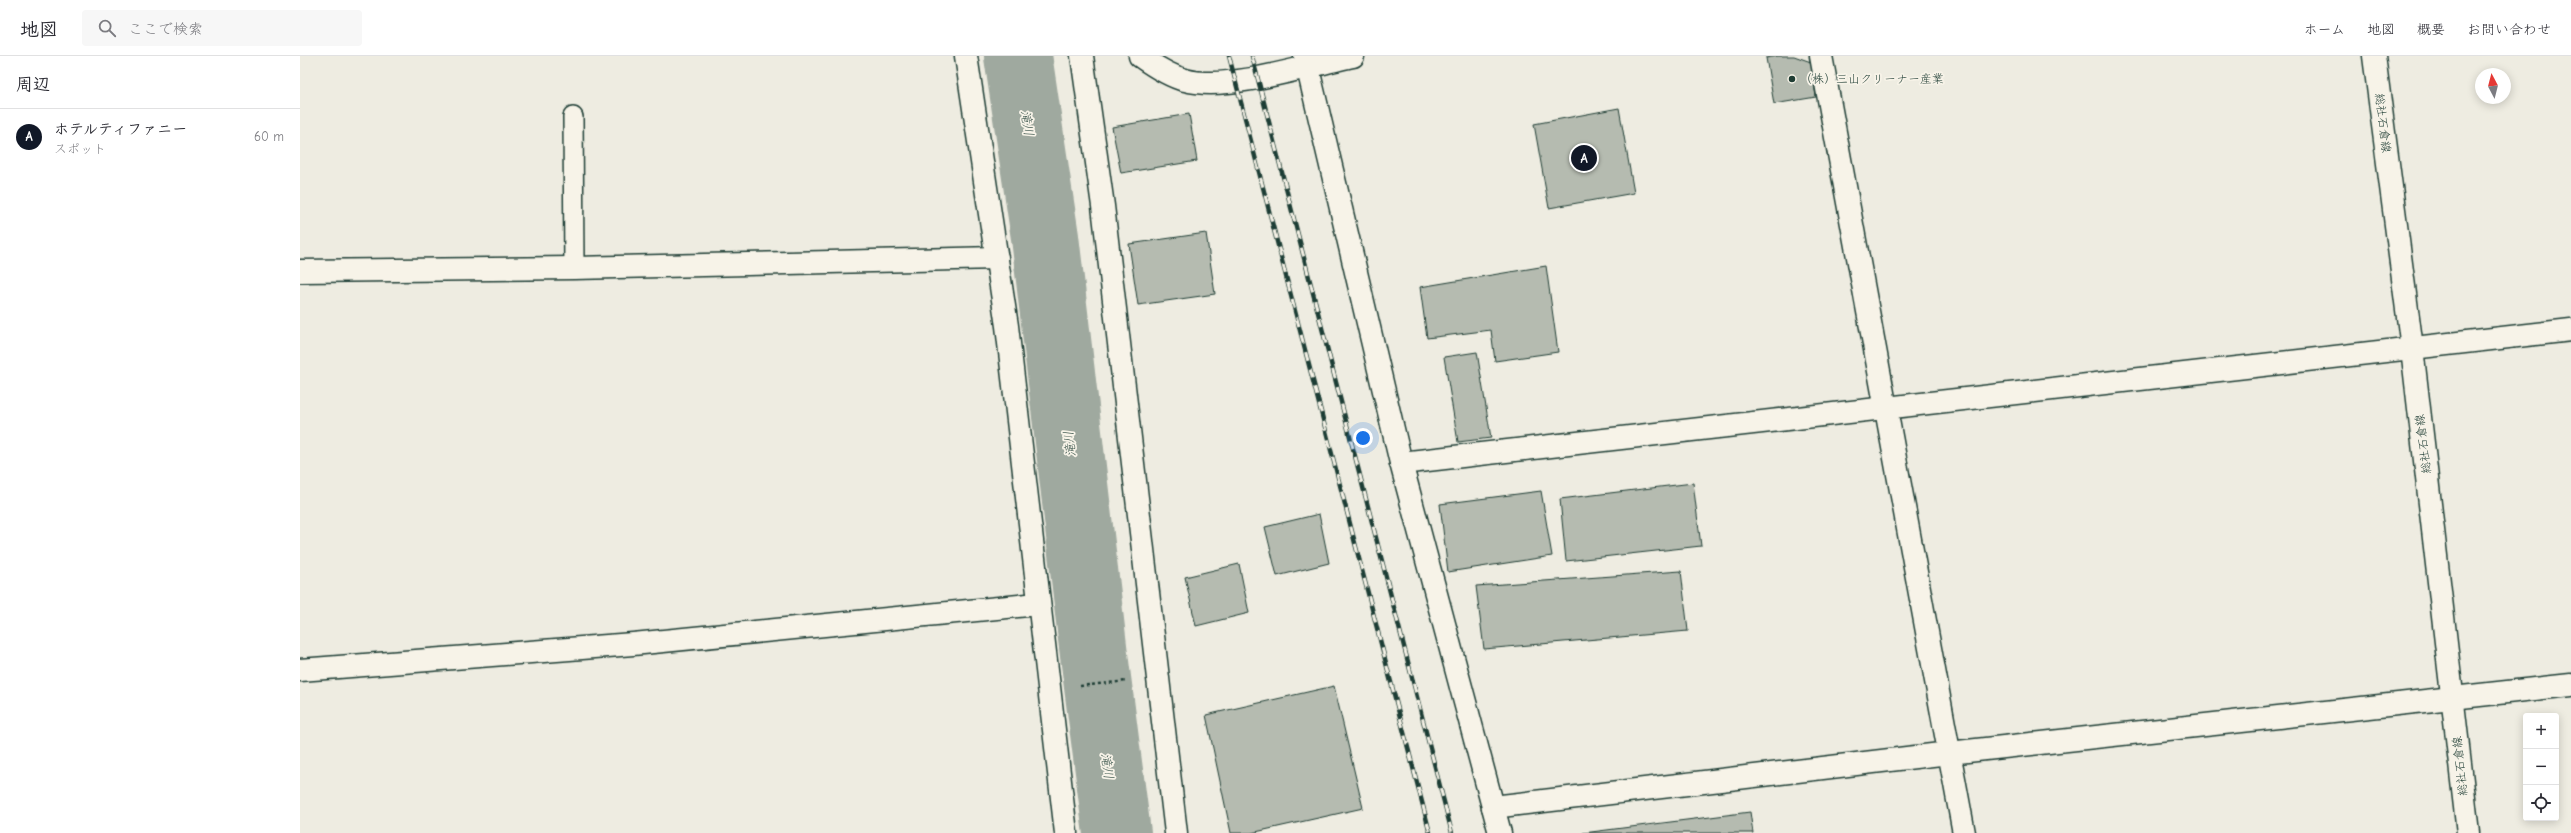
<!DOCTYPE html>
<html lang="ja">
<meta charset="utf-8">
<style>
:root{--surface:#fff;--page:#f7f7f7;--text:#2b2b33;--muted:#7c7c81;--line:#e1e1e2;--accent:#111827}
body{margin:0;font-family:"Comic Neue","Klee One",sans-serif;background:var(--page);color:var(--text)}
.controls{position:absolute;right:12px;bottom:12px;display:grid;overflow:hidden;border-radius:4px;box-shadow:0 2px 10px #0003}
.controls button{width:36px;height:36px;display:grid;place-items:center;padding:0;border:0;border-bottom:1px solid var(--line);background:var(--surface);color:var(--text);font:20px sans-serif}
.compass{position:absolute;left:2175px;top:12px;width:36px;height:36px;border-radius:50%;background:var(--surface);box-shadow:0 2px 10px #0003;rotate:353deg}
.you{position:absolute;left:1063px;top:382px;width:14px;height:14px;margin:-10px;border:3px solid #fff;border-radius:50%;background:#1a73e8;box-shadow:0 0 0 6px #1a73e833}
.badge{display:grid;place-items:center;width:26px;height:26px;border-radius:50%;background:var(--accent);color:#fff;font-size:13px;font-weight:700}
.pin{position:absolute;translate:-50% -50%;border:2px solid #fff;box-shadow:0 1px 4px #0006}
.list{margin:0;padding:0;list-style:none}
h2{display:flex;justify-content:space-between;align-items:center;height:52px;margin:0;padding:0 16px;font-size:17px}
h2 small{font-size:13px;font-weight:400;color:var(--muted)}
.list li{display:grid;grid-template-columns:26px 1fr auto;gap:12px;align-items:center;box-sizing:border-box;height:56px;padding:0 16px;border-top:1px solid var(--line)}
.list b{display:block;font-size:15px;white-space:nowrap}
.list p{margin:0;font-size:13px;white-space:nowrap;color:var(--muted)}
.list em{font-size:13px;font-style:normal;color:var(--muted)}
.icon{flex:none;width:22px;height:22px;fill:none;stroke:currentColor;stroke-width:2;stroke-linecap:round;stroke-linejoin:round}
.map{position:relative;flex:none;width:2271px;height:777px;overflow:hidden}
header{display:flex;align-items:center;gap:24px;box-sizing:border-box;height:56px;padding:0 20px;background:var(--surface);border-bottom:1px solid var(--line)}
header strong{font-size:19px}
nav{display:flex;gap:22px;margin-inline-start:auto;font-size:14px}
.search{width:280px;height:36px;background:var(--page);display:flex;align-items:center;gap:10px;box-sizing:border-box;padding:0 14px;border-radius:4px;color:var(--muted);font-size:15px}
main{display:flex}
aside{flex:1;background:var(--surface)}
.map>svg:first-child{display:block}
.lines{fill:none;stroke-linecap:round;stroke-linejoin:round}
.river{stroke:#9fa99f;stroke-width:68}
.building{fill:#b5bbb0;stroke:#1f3d34}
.lane-casing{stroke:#1f3d34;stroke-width:22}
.street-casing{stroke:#1f3d34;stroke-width:25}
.secondary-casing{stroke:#1f3d34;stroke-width:25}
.path{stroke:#1f3d34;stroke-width:2.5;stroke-dasharray:3 3;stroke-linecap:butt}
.lane{stroke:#f7f3e8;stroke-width:19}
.street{stroke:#f7f3e8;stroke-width:22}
.secondary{stroke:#f7f3e8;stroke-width:22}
.rail-casing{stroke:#1f3d34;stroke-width:4.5}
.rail{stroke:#f7f3e8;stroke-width:3;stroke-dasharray:9;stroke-linecap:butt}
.poi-dot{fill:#1f3d34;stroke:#f7f3e8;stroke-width:1.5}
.labels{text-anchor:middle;stroke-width:3.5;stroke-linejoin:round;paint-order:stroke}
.poi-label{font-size:12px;fill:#1f3d34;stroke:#f7f3e8;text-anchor:start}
.street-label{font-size:12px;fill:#1f3d34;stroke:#f7f3e8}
.water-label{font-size:13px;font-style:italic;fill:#3f584f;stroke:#f7f3e8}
</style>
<header>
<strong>地図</strong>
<div class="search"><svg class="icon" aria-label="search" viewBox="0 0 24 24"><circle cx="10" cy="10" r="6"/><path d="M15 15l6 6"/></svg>ここで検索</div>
<nav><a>ホーム</a><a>地図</a><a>概要</a><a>お問い合わせ</a></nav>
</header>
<main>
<aside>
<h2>周辺<small></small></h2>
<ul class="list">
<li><span class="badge">A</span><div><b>ホテルティファニー</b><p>スポット</p></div><em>60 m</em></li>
</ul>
</aside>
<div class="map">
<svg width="2271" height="777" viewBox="0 0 2271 777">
<rect width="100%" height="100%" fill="#eeece1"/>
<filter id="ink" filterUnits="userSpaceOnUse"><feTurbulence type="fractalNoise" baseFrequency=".025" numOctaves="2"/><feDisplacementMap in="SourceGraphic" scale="8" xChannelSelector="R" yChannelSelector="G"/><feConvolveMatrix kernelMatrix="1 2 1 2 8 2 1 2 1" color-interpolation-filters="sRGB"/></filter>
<g filter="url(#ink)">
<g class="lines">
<polyline class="river" points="718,0 745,181 794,599 817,777"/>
</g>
<g class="building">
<polygon points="1478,0 1494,0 1511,6 1516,41 1474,48 1466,2"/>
<polygon points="1319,52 1334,137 1249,152 1234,68"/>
<polygon points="889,58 897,105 821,117 812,71"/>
<polygon points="906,177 915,238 838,249 829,188"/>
<polygon points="1246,210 1258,296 1195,305 1191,274 1127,282 1120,231"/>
<polygon points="1177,296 1191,382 1158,386 1144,301"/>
<polygon points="1393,427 1401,490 1266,505 1260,443"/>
<polygon points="1241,435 1252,500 1148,516 1140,448"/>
<polygon points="1019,458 1029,507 977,520 965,471"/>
<polygon points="939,508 949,557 896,570 885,521"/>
<polygon points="1381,515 1388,575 1184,593 1176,530"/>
<polygon points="1034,630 1063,752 951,777 931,777 906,659"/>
<polygon points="1450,756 1453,777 1283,777"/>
</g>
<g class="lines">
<defs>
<polyline id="lane" points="273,61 274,212"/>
<g id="street">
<polyline points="666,0 707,270 766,777"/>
<polyline points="782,0 803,150 876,777"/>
<path d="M840,0C854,10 869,20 885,24C927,36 1009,9 1053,0"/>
<polyline points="1005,0 1101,407 1200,777"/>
<polyline points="1521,0 1664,777"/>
<polyline points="0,215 274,212 697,202"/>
<polyline points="1101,407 2271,274"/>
<polyline points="0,614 333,588 738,548"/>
<polyline points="1193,751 1649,697 2271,629"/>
</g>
<polyline id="secondary" points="2074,0 2112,292 2168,777"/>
</defs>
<use href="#lane" class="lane-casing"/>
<use href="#street" class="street-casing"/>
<use href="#secondary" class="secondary-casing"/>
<polyline class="path" points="780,630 827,625"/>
<use href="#lane" class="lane"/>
<use href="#street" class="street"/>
<use href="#secondary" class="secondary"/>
<defs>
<g id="rail">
<polyline points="929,0 1130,777"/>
<polyline points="952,0 1152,777"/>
</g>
</defs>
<use href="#rail" class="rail-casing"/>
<use href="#rail" class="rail"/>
</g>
</g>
<circle class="poi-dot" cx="1492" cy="23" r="4"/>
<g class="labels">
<g class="poi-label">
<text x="1500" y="27">（株）三山クリーナー産業</text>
</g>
<g class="street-label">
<text transform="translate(2083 67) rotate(83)" y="4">総社石倉線</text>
<text transform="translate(2123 388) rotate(-97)" y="4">総社石倉線</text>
<text transform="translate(2160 710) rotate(-96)" y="4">総社石倉線</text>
</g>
<g class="water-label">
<text transform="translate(728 67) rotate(81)" y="5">滝川</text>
<text transform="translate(769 388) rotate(-97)" y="5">滝川</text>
<text transform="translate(808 710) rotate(82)" y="5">滝川</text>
</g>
</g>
</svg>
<div class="controls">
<button>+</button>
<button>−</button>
<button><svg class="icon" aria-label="locate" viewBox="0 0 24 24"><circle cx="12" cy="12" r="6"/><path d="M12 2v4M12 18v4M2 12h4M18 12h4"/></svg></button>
</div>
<svg class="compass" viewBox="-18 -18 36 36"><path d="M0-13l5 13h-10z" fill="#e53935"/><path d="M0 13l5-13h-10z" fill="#7c7c81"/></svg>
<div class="you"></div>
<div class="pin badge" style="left:1284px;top:102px">A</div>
</div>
</main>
